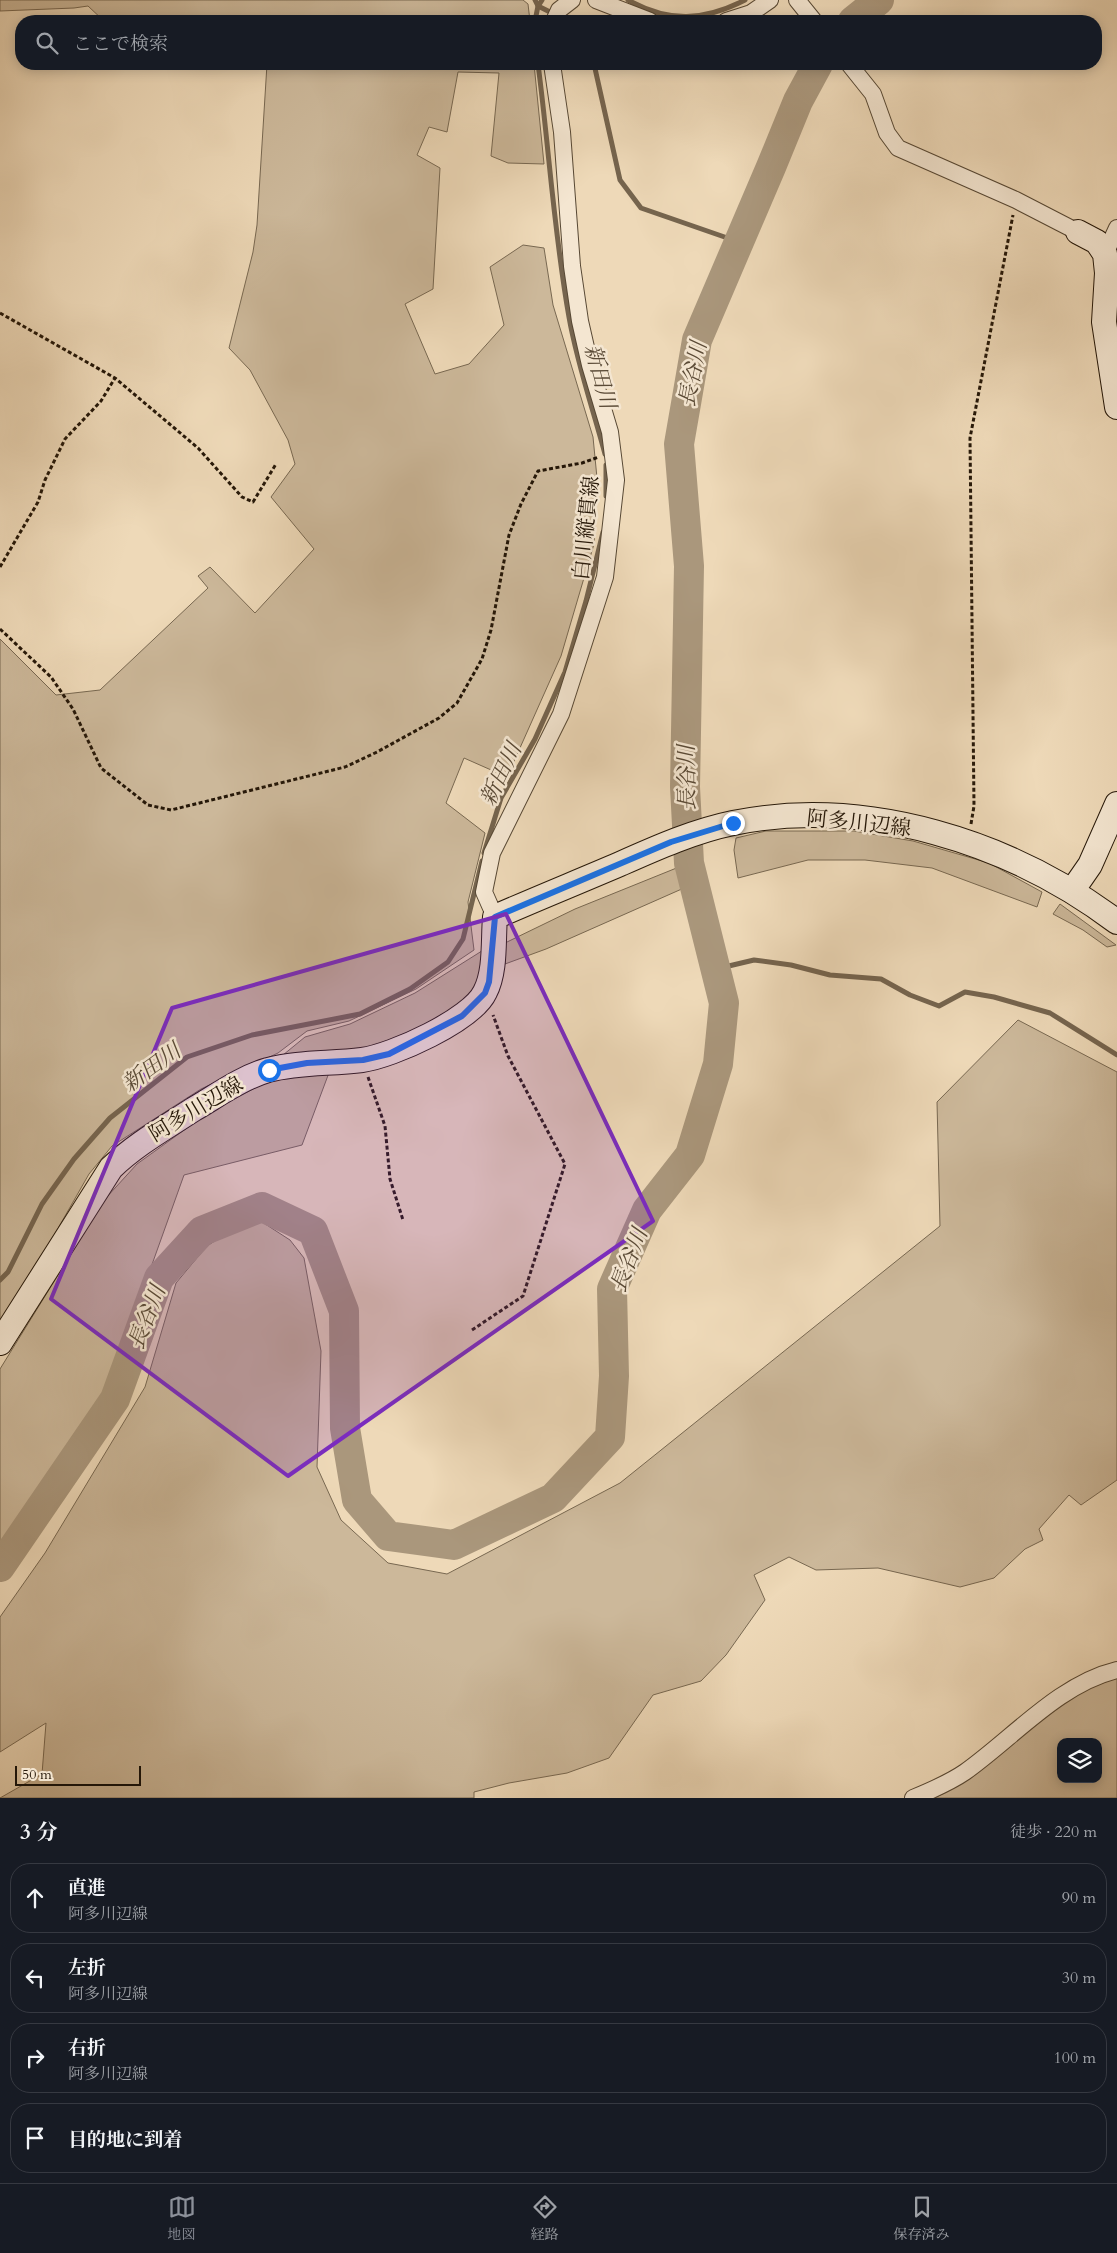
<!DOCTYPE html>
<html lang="ja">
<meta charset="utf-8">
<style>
:root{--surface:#171b24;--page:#242831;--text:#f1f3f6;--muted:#9ea1a6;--line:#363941;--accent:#8c9099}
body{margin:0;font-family:Cardo,"Noto Serif JP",serif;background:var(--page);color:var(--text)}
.controls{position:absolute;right:15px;bottom:15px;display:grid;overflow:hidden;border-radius:10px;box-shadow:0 2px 12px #0003}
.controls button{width:45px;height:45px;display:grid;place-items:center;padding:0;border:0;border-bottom:1px solid var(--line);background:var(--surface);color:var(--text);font:25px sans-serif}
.scale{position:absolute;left:15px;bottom:12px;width:126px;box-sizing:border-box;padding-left:5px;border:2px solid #251708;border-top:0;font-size:14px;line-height:18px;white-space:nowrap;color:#251708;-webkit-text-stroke:4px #f4e6d1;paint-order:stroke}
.stop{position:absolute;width:15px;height:15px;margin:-11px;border:4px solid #1a73e8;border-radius:50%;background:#fff}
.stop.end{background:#1a73e8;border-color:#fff;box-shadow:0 1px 5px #0008}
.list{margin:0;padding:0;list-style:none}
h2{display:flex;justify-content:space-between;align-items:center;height:65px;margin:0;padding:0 20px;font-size:21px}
h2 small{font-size:16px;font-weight:400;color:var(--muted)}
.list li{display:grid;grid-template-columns:32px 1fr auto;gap:15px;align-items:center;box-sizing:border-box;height:70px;margin:0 10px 10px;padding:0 10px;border:1px solid var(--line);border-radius:20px}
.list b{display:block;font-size:19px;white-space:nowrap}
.list p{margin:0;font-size:16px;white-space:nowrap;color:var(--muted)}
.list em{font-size:16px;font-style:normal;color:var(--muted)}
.icon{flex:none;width:28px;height:28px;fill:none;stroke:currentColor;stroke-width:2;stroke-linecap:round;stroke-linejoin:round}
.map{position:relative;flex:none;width:1117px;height:1798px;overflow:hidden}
.search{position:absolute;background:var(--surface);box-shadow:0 2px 12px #0003;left:15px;right:15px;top:15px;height:55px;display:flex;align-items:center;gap:12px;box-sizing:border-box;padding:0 18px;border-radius:20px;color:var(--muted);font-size:19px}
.sheet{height:385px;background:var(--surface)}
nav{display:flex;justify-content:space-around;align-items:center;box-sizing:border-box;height:70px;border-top:1px solid var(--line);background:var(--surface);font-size:14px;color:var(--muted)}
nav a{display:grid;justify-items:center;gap:2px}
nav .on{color:var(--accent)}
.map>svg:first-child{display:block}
.green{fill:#ccb89a;stroke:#786851;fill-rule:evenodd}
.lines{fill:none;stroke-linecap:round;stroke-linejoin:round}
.stream{stroke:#75644e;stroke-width:5}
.river{stroke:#aa977c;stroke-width:30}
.street-casing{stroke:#574834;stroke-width:18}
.secondary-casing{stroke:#251708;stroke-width:26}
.path{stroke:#251708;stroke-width:3;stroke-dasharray:4 2.5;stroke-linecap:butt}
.street{stroke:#f4e6d1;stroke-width:16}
.secondary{stroke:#f4e6d1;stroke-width:24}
.route{stroke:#1a73e8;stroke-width:6}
.marked{fill:#7b2cbf;fill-opacity:0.2;stroke:#7b2cbf;stroke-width:4;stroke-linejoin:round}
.labels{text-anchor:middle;stroke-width:5;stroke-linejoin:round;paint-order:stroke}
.street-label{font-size:21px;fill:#251708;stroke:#f4e6d1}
.water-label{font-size:22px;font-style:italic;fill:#5a4a36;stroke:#f4e6d1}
</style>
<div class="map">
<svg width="1117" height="1798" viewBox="0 0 1117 1798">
<rect width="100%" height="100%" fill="#eed9b8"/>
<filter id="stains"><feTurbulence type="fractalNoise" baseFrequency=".004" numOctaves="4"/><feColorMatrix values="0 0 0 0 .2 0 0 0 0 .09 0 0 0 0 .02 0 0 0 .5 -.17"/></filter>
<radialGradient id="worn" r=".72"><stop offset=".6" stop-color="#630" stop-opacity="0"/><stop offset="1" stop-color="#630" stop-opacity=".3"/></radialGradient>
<g class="green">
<polygon points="0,0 523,0 528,4 530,21 104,21 88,6 74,8 0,11"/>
<polygon points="267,64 534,64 544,164 508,163 491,156 499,73 458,72 447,132 429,127 417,155 440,168 433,289 405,304 435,374 469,364 504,325 490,267 523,245 544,248 553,305 593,437 597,478 594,544 561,656 507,777 464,758 446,803 485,833 468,902 474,950 416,989 349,1021 307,1031 278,1053 201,1089 112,1146 89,1174 0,1330 0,639 56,695 100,690 208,588 198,576 210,567 255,613 314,549 271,497 295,464 288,440 250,370 229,348 253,252 257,225"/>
<polygon points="766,831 854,831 913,841 989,863 1042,892 1037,907 932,868 865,860 808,860 738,878 734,850 736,838"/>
<polygon points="679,867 684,888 546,949 505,964 505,943 575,909"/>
<polygon points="1060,904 1116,945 1107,947 1083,930 1053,914"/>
<polygon points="485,949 480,980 465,1001 397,1041 368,1049 283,1055 305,1037 350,1024 415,993"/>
<polygon points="1018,1020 1117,1072 1117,1480 1081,1505 1069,1495 1039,1529 1043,1540 1025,1549 994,1578 960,1587 878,1568 816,1570 789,1557 754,1575 765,1600 726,1655 701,1681 653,1695 609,1758 567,1773 509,1783 474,1792 474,1798 0,1798 42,1774 46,1723 0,1752 0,1617 45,1553 145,1387 176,1283 207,1246 235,1228 259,1220 290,1240 304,1258 321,1351 317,1467 341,1520 388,1563 447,1574 620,1483 940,1226 937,1102"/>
<polygon points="330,1070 302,1145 184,1175 110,1382 67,1451 0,1546 0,1369 105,1199 137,1164 205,1115 268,1081"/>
<path d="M1117,1678V1798H935L965,1781L1076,1692ZM1061,1742H1098V1779H1061Z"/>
</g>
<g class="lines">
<g class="stream">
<polyline points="535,0 538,6 568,21"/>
<path d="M628,0C669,23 704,21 745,0"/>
<polyline points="535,21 538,6 542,0"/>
<path d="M538,64C549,148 554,234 569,317C577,363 593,409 605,454"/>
<polyline points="594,64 620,180 641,208 739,242"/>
<polyline points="606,496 606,465"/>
<polyline points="484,853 501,798 535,739 565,672 586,601 603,532"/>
<polyline points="716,969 754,960 791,965 830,975 881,979 910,995 939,1006 965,992 994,997 1050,1013 1117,1055"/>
<polyline points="0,1280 8,1272 42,1204 74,1159 110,1118 187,1057 252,1035 360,1014 410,989 448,962 463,939 482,861"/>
</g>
<g class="river">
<polyline points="853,21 879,0"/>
<polyline points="0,1567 115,1399 159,1278 202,1231 262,1207 313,1231 344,1311 345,1428 357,1500 388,1536 454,1545 553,1498 610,1437 614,1376 612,1289 647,1210 690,1155 718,1064 724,1003 689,863 685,787 689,566 679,444 697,340 771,167 798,101 818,64"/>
</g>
<defs>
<g id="street">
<polyline points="596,0 650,21"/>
<polyline points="797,0 814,21"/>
<polyline points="554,21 559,10 572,0"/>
<polyline points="726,21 751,13 770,0"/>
<polyline points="849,64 873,94 887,133 898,148 1016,200 1078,232"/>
<polyline points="1105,254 1117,228"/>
<polyline points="495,917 484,892 492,853 561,714 605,577 616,480 610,432 590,365 580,321 572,266 562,132 552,64"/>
<path d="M913,1798C930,1791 949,1783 965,1772C1013,1738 1059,1684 1117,1670"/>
</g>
<g id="secondary">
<polyline points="1078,232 1097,242 1105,254 1107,273 1104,322 1117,407"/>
<polyline points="1072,891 1090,865 1117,804"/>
<path d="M0,1343L111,1168C136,1144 165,1128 194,1109C218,1095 241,1078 268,1070C298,1062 330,1064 362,1060C392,1056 472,1020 485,992C496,971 493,940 495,917C536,899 578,882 620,864C656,848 694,831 733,823C866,796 1011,842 1117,922"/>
</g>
</defs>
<use href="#street" class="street-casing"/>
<use href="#secondary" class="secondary-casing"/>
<g class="path">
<polyline points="0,313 115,378 198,448 242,497 253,502 276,464"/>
<polyline points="0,567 38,502 45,480 65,439 101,401 115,378"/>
<polyline points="0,629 51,677 73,709 101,768 148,805 171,810 345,767 377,752 439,718 457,703 482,659 491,630 509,535 521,504 538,471 582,463 599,457"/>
<polyline points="971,824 974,806 970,438 1013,215"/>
<polyline points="368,1077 385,1126 390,1179 403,1220"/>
<polyline points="472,1330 523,1296 565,1164 508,1056 493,1015"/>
</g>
<use href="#street" class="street"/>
<use href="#secondary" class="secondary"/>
</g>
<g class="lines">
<polyline class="route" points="269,1070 307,1063 363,1060 389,1054 462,1016 485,993 489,982 495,917 671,842 733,823"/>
</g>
<path class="marked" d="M506,914L653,1221L288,1476L51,1299L172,1008Z"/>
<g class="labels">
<g class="street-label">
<text transform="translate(586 528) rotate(-84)" y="7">白川縦貫線</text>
<text transform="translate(859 823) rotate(6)" y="7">阿多川辺線</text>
<text transform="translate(196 1109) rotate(-31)" y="7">阿多川辺線</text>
</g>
<g class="water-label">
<text transform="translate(692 374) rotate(-79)" y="8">長谷川</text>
<text transform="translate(601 376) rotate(75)" y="8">新田川</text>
<text transform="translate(500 774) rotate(-64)" y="8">新田川</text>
<text transform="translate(686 778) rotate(-91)" y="8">長谷川</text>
<text transform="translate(151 1067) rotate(-36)" y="8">新田川</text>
<text transform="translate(628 1260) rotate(-69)" y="8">長谷川</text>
<text transform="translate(146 1317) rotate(-69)" y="8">長谷川</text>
</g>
</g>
<rect width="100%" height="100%" filter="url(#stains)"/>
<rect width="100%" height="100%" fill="url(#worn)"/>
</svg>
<div class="controls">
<button><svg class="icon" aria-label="layers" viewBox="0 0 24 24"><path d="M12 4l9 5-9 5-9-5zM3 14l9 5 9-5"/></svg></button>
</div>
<div class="scale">50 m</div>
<div class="stop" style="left:269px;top:1070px"></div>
<div class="stop end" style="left:733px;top:823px"></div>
<div class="search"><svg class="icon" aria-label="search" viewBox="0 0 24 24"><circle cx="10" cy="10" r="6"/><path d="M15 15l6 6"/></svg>ここで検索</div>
</div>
<section class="sheet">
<h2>3 分<small>徒歩 · 220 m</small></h2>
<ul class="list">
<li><svg class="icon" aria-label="ahead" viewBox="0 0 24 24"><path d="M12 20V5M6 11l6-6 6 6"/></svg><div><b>直進</b><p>阿多川辺線</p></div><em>90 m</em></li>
<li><svg class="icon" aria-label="left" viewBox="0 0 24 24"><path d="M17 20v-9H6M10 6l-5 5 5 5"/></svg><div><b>左折</b><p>阿多川辺線</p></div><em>30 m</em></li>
<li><svg class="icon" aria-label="right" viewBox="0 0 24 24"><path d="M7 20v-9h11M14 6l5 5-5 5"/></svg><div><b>右折</b><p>阿多川辺線</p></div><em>100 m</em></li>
<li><svg class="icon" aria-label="arrive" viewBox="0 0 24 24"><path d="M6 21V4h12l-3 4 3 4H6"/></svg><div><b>目的地に到着</b></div></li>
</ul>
</section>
<nav>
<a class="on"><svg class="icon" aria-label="map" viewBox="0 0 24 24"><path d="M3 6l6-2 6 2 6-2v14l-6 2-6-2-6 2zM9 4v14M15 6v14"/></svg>地図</a>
<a><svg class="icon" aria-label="directions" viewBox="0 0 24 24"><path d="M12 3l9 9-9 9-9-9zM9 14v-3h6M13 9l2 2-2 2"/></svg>経路</a>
<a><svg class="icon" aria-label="saved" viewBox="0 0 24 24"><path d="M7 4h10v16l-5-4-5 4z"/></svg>保存済み</a>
</nav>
